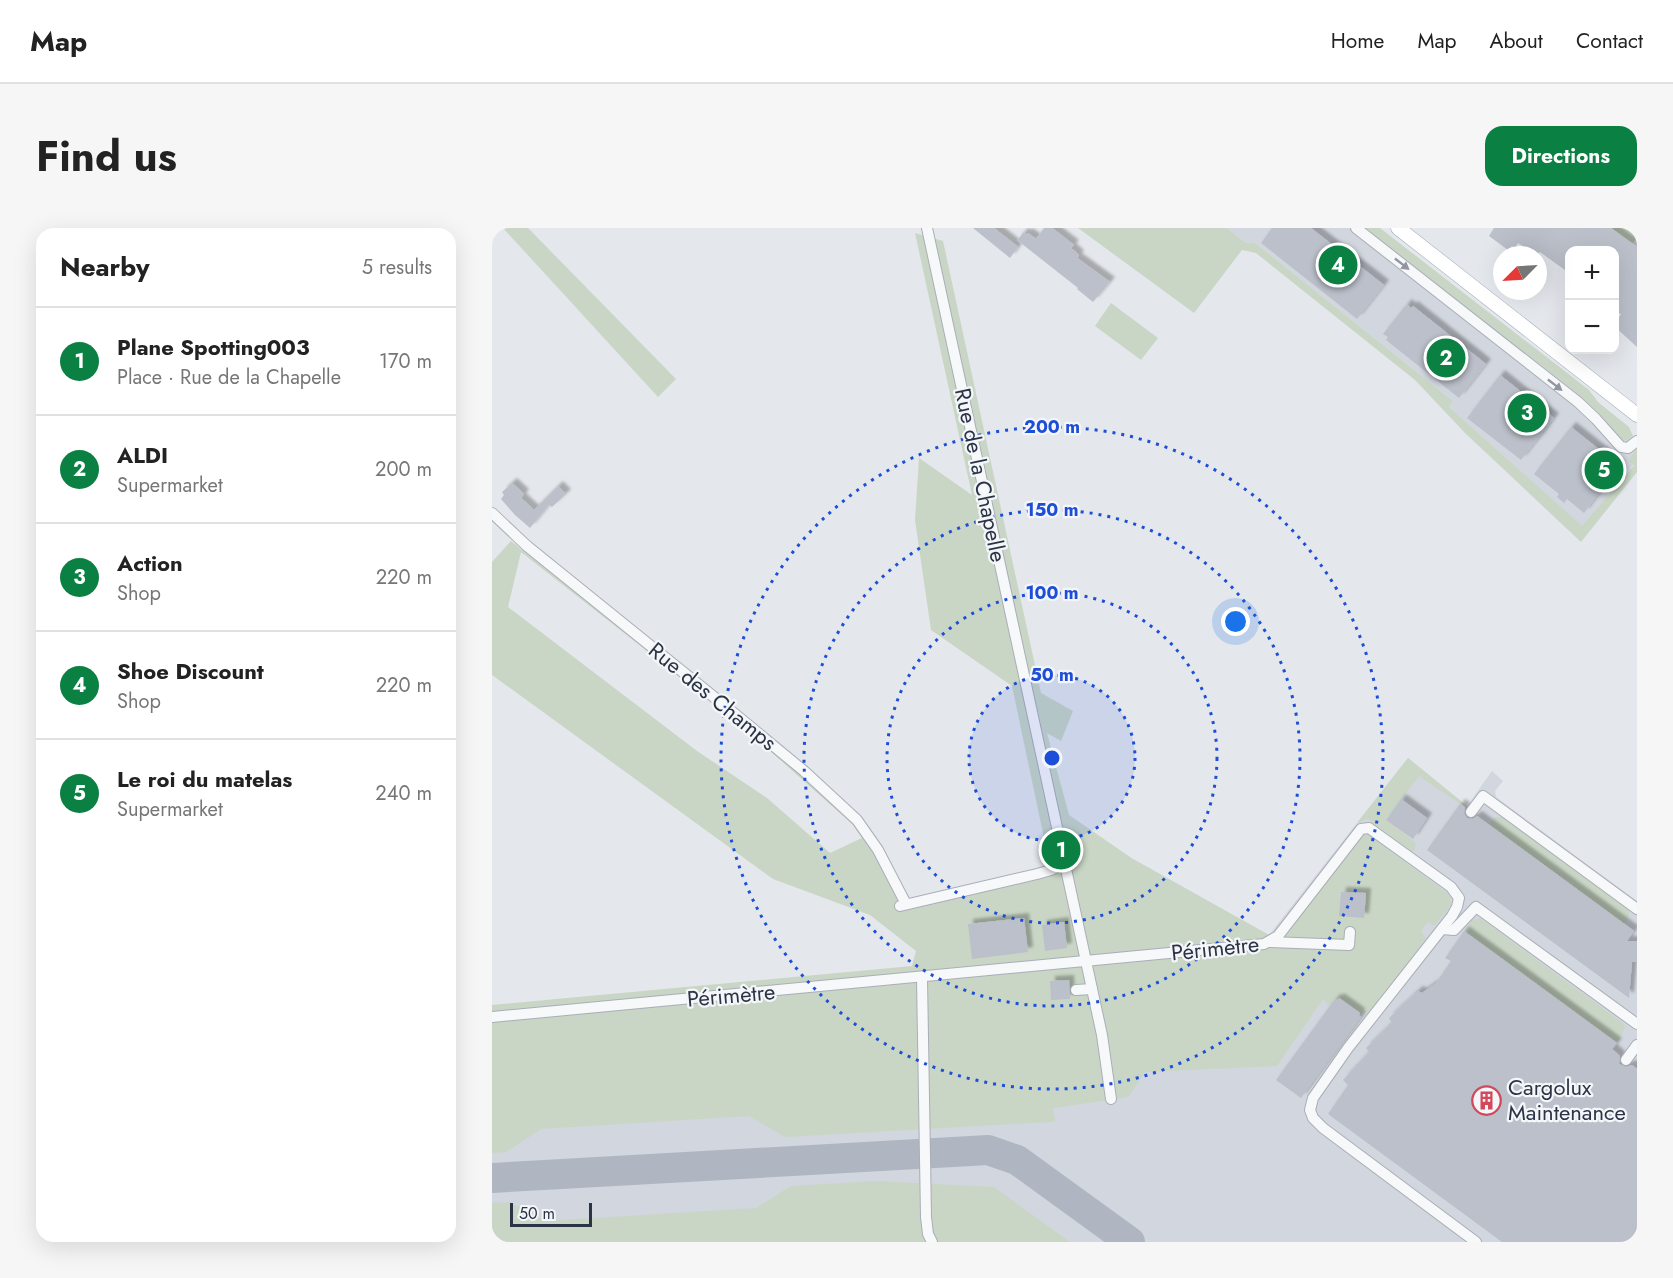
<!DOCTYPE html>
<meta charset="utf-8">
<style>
:root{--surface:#fff;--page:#f6f6f6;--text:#222;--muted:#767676;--line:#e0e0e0;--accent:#0b8043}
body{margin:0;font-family:Jost,sans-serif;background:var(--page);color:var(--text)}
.controls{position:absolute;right:18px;top:18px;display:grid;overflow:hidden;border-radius:12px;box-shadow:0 6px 24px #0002}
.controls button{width:54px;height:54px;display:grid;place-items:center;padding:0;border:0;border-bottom:2px solid var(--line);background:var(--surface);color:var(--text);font:30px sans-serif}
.compass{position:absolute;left:1001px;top:18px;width:54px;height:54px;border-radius:50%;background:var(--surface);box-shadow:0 6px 24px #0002;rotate:246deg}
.scale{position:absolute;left:18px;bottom:15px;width:82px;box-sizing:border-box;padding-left:6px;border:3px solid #2b3445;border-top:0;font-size:16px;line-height:21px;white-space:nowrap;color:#2b3445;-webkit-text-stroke:4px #f4f6f9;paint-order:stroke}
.you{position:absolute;left:744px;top:394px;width:21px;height:21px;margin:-15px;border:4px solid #fff;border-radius:50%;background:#1a73e8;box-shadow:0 0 0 9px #1a73e833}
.badge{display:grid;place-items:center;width:39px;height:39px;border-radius:50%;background:var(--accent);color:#fff;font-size:20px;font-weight:700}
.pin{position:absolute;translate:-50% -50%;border:3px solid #fff;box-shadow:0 2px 6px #0006}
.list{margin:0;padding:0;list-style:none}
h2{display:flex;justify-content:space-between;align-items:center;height:78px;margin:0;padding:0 24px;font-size:26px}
h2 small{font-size:20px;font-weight:400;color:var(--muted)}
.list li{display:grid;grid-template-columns:39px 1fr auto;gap:18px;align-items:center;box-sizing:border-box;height:108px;padding:0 24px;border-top:2px solid var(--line)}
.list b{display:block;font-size:22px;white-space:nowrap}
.list p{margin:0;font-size:20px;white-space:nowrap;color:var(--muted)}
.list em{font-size:20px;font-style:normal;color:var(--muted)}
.map{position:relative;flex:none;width:1145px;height:1014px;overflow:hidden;border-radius:18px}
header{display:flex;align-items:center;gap:36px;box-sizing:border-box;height:84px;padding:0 30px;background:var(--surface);border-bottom:2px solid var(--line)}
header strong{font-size:28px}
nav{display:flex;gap:33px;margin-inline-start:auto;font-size:21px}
.intro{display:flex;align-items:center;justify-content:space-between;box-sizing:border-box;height:144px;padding:0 36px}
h1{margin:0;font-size:42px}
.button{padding:15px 27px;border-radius:18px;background:var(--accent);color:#fff;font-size:21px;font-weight:700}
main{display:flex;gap:36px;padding:0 36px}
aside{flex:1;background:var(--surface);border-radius:18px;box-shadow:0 6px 24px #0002}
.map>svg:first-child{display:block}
.built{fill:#d2d6de}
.green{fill:#c9d6c5;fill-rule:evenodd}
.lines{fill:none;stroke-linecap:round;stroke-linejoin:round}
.taxiway{stroke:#b0b6c1;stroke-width:30}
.building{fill:#bbc0ca;filter:url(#shadow)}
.minor-casing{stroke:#a9aeb7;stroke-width:12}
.major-casing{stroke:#a3abb8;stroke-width:15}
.minor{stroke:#f7f8fa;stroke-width:10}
.major{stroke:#fff;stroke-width:14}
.oneway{fill:#9196a0}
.ring{fill:none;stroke:#1d4ed8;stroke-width:3;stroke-dasharray:3 6}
.labels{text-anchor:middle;stroke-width:4.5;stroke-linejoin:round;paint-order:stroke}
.street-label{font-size:22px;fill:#2b3445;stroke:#f4f6f9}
.poi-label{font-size:22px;fill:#2b3445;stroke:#f4f6f9;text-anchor:start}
.centre{fill:#1d4ed8;stroke:#f4f6f9;stroke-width:3}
.ring-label{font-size:18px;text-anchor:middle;font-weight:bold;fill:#1d4ed8;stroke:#f4f6f9;stroke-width:4.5;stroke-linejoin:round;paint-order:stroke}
</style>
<header>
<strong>Map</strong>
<nav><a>Home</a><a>Map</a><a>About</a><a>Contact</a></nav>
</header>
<div class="intro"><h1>Find us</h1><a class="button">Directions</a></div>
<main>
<aside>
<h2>Nearby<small>5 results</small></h2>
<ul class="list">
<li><span class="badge">1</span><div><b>Plane Spotting003</b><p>Place · Rue de la Chapelle</p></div><em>170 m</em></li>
<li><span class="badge">2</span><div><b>ALDI</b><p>Supermarket</p></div><em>200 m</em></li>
<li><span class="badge">3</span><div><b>Action</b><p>Shop</p></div><em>220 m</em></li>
<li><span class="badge">4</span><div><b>Shoe Discount</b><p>Shop</p></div><em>220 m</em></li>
<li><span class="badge">5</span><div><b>Le roi du matelas</b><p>Supermarket</p></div><em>240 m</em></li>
</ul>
</aside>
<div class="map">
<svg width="1145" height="1014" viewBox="0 0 1145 1014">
<defs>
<filter id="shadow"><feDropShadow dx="5" dy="-5" stdDeviation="1.5" flood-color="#0004"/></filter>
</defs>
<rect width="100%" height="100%" fill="#e4e7ec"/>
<g class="built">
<polygon points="735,0 873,0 1082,163 1114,193 1126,210 1134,213 1141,208 1145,211 1145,221 1137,232 1142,236 1090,299 957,179 961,173 762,14 754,15"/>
<polygon points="916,530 975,578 1000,543 1011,553 1003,563 1004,569 1145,673 1145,1014 0,1014 0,781 430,742 641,631 777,707"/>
</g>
<g class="green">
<polygon points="11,0 36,0 184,151 166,169"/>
<polygon points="586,0 735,0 754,15 762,14 961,173 957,179 1090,298 1142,237 1136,232 1145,221 1145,244 1089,314 973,205 923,152 764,25 750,22 702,85"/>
<polygon points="873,0 888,0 1097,162 1106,174 1137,199 1141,208 1134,213 1126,210 1114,193 1082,163"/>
<polygon points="1119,0 1145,0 1145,9 1140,16"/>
<path d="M423,5L451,13L549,465L581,483L569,513L555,505L577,587L641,631L777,707L783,719L872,607L876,606L955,665L959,670V677L942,698L936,694L929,703L934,710L881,784L868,785L848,770L846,772L843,771L838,778L831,771L785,838L653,844L637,868L631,870L561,880L563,893L559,894L293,909L257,888L49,901L14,924L0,925V777L420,738L424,723L378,687L281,651L0,447V334L19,313L302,538L362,593L378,616L404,666L425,678L560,648L520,458L439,402L423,292L427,230L480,267ZM29,324L248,496L360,596L370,610L338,625L275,570L205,523L16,379Z"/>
<polygon points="619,75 666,110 649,132 603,98"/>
<polygon points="916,530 975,578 974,580 927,548 894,591 924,615 922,623 919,623 876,591 865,595"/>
<path d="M1003,589H1010L1136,681C1139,687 1136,690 1132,696L997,596Z"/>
<polygon points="988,690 1131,795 1133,800 1125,815 972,703 980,692"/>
<polygon points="383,953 502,959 578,1014 0,1014 0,975 17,974 54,993 264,980 299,958"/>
</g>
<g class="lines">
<polyline class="taxiway" points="0,950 496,922 525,932 638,1014"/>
</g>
<g class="building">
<polygon points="481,0 502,0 526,19 518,30"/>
<polygon points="552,0 560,0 582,17 579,20 587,27 585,30 618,54 601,74 585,61 586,60 525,12 532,4 534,7 536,5 544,11"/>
<polygon points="780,0 819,0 892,57 865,91 769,15"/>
<polygon points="1002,0 1119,0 1145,19 1145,119 1122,98 1129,86 1122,82 1122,22 1077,22 1077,45 1048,24 1044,27 1026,15 1023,20 1020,18 1016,22 997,8"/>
<polygon points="915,76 919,80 921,78 994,136 967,170 894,112 896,109 891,106"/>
<polygon points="1008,147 1062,190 1029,232 975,190"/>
<polygon points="1079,199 1128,238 1092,285 1075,271 1072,275 1065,269 1067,266 1042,246"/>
<polygon points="20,255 32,266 29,270 42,282 66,258 74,266 60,279 57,277 38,300 23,287 9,271 12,267 10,264"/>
<polygon points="909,571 935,590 921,611 894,592"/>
<polygon points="968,576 973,579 972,586 975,590 981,591 985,588 1142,703 1135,713 1145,713 1145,733 1140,734 1137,770 935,622"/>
<polygon points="849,664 874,665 872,690 847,688"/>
<polygon points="532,690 536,724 480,731 476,696"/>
<polygon points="572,694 575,720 553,723 550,697"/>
<polygon points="972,703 1125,815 1120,821 1128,828 1127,836 1134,839 1140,837 1145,841 1145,997 1139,1014 1010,1014 836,886 856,857 851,852 877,824 874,820 900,795 897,790 926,763 930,765 944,755 959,733 953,730"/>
<polygon points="577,752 578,771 559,772 558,753"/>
<polygon points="847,770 868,785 867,787 869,789 809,870 784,852 843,771 846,772"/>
</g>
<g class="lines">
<defs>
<g id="minor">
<polyline points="435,0 610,807 619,871"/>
<polyline points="864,0 1086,174 1104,191 1129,219 1136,220 1145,213"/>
<polyline points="0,285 35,318 238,482 312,543 365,592 386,622 414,676"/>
<polyline points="979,584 991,568 1145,681"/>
<polyline points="408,678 545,646 559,642 572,635"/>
<polyline points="950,701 962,702 984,679 1145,796"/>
<polyline points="778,714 857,717 858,704"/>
<polyline points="430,750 434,989 436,1006 440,1014"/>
<polyline points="584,762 600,761"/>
<polyline points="0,789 772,716 786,708 869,601 877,600 959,659 967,670 965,679 960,688 856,820 821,870 818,882 821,890 831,900 984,1014"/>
<polyline points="1134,832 1145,817"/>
</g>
<polyline id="major" points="906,0 1145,187"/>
</defs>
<use href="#minor" class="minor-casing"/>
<use href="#major" class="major-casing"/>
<use href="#minor" class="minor"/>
<use href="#major" class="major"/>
</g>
<defs><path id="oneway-solid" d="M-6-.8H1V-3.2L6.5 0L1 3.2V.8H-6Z" transform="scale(1.5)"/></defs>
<g class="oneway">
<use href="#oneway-solid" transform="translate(910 36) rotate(38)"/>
<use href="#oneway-solid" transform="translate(1063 157) rotate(38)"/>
</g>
<circle cx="560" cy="530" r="83" fill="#1d4ed8" fill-opacity=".12"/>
<g class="ring">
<circle cx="560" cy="530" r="83"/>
<circle cx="560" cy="530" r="165"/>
<circle cx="560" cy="530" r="248"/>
<circle cx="560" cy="530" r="331"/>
</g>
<defs>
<symbol id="building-ring" viewBox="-11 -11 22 22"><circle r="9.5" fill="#f4f6f9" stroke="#d1495b" stroke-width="1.5"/><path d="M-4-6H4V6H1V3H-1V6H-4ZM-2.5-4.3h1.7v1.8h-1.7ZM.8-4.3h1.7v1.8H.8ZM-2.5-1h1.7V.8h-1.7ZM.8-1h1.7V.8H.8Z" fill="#d1495b"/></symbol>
</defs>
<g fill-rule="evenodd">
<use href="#building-ring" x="978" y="856" width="33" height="33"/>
</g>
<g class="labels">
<g class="street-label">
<text transform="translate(489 247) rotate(78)" y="8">Rue de la Chapelle</text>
<text transform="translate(221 468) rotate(39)" y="8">Rue des Champs</text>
<text transform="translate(723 720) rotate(-6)" y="8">Périmètre</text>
<text transform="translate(239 767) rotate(-5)" y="8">Périmètre</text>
</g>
<g class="poi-label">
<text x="1016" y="867">Cargolux<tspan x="1016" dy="25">Maintenance</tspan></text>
</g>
</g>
<circle cx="560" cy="530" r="9" class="centre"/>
<g class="ring-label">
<text x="560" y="205">200 m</text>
<text x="560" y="288">150 m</text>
<text x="560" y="371">100 m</text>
<text x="560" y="453">50 m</text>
</g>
</svg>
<div class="controls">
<button>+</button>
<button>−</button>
</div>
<svg class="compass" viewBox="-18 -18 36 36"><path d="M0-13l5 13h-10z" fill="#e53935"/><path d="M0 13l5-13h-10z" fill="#767676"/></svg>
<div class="scale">50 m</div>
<div class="you"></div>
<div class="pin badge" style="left:569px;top:622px">1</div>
<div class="pin badge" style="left:954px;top:130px">2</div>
<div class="pin badge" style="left:1035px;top:185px">3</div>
<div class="pin badge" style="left:846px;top:37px">4</div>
<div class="pin badge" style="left:1112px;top:242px">5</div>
</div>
</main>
